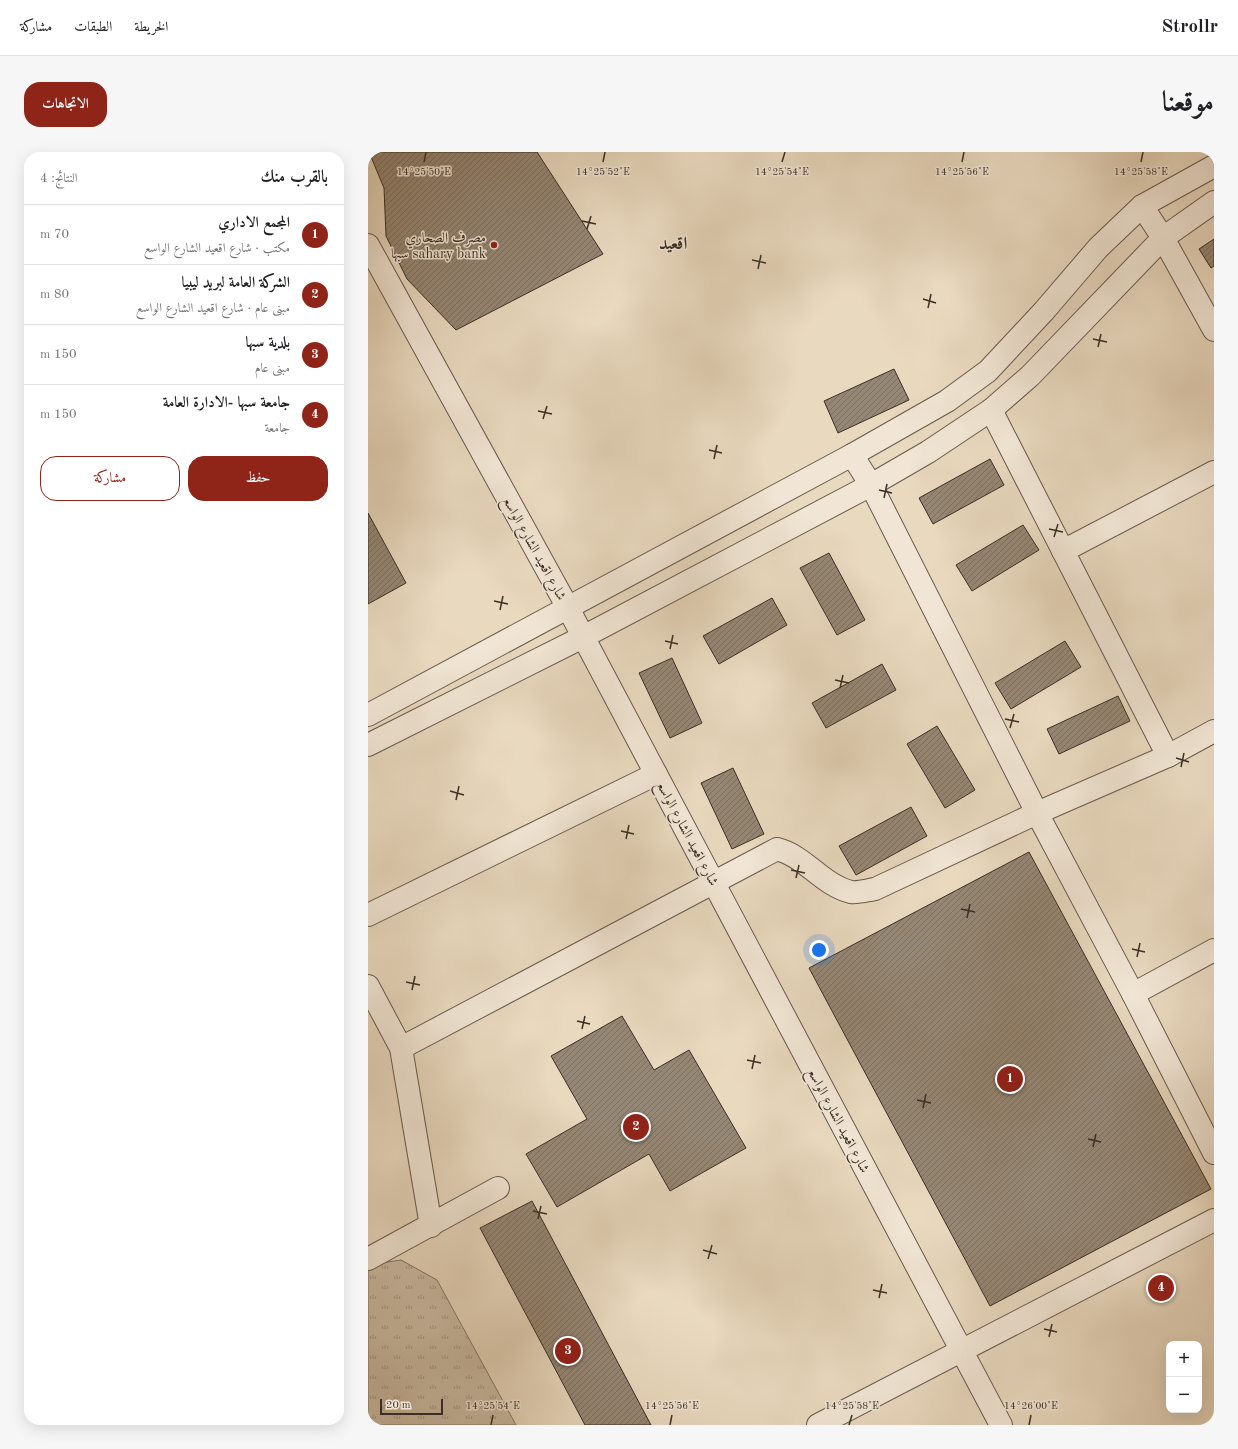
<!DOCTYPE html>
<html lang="ar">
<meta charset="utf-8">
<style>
:root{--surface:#fff;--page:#f6f6f6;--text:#202124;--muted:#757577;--line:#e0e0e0;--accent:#8f2418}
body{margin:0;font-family:"Old Standard TT",Amiri,serif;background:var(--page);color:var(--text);direction:rtl}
.controls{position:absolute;right:12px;bottom:12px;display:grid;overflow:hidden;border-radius:8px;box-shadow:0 4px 16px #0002}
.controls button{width:36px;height:36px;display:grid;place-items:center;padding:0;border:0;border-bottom:1px solid var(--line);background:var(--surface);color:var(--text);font:20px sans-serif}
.scale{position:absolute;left:12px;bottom:10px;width:63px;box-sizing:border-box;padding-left:4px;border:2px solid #3a2f25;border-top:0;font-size:11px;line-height:14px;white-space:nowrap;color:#3a2f25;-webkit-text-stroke:3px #f1e6d5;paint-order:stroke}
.you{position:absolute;left:451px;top:798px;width:14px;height:14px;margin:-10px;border:3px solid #fff;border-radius:50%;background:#1a73e8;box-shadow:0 0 0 6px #1a73e833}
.badge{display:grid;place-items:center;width:26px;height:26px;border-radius:50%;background:var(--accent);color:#fff;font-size:13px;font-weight:700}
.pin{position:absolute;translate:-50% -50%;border:2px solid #fff;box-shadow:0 1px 4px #0006}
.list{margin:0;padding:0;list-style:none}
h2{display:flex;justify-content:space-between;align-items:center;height:52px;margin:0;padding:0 16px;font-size:17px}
h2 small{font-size:13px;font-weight:400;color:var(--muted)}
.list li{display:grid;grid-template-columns:26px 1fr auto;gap:12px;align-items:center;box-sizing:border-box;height:60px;padding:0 16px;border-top:1px solid var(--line)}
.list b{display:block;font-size:15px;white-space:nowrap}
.list p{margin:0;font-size:13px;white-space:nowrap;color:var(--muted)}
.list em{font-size:13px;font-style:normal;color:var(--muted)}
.actions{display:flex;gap:8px;padding:12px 16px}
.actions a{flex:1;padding:9px 0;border:1px solid var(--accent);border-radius:16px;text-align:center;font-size:14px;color:var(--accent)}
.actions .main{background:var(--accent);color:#fff}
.map{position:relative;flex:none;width:846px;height:1273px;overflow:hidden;direction:ltr;border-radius:16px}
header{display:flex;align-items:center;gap:24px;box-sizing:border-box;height:56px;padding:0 20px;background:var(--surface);border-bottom:1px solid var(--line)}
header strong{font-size:19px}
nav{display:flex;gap:22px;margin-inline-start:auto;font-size:14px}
.intro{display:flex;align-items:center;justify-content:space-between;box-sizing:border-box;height:96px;padding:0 24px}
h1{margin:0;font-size:28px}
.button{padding:10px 18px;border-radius:16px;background:var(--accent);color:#fff;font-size:14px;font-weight:700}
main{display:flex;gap:24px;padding:0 24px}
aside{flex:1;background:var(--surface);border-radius:16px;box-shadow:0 4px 16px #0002}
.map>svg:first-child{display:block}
.park{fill:url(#park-tufts);stroke:#827665}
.building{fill:url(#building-hatch);stroke:#3a2f25}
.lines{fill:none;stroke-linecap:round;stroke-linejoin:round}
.minor-casing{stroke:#665a4c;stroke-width:24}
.minor{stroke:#f1e6d5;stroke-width:22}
.ticks{fill:none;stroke:#3a2f25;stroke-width:1.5}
.poi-dot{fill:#8f2418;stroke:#f1e6d5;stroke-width:1.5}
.labels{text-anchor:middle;stroke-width:3;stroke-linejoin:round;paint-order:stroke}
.poi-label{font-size:14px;fill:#3a2f25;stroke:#f1e6d5;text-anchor:end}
.street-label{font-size:14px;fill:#3a2f25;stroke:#f1e6d5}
.district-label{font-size:18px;font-weight:bold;fill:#3a2f25;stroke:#f1e6d5}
.ticks-label{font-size:10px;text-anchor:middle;fill:#3a2f25;stroke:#f1e6d5;stroke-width:3;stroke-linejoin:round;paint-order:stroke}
</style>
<header>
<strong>Strollr</strong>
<nav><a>الخريطة</a><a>الطبقات</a><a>مشاركة</a></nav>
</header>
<div class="intro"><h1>موقعنا</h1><a class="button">الاتجاهات</a></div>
<main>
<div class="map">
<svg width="846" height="1273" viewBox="0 0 846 1273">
<defs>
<pattern id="park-tufts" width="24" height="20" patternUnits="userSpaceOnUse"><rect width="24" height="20" fill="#cbbca5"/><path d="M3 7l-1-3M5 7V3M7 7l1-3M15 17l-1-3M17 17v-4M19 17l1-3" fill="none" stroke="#a69986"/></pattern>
<pattern id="building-hatch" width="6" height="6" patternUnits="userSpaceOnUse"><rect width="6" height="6" fill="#958775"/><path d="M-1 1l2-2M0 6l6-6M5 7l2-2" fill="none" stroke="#7b6f60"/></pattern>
</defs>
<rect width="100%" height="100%" fill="#e9d9bf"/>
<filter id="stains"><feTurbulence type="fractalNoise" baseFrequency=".005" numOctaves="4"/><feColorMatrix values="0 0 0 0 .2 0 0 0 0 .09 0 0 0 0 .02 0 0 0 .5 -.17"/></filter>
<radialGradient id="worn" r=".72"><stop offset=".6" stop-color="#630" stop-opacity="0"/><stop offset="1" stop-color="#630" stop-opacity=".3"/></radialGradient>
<polygon class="park" points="33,1108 69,1128 148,1273 0,1273 0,1116 6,1112"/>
<g class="building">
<polygon points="1,0 169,0 235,102 88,178 39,127 18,84 16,36"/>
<polygon points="846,87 846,114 843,116 831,97"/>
<polygon points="526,217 541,248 470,281 456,249"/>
<polygon points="622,307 636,333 565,372 551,346"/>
<polygon points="0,361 38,431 0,452"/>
<polygon points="655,373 671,398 604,439 588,413"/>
<polygon points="461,401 497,468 469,483 432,416"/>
<polygon points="404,446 419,473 351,512 335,484"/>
<polygon points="697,489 713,515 643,557 627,531"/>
<polygon points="304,506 334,571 302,586 271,521"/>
<polygon points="514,512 528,538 458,576 444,551"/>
<polygon points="750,544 762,569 691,602 679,577"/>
<polygon points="569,574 607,638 577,656 539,592"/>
<polygon points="365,616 396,682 364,697 333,631"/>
<polygon points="543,655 559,684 488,723 471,694"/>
<polygon points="661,700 843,1037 622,1154 441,816"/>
<polygon points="254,864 286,918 321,898 378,996 302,1039 281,1002 189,1055 158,1002 219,967 183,904"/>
<polygon points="164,1049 283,1273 217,1273 112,1076"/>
</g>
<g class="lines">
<defs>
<g id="minor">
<polyline points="774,54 795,86 846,178"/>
<polyline points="0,93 200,456 633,1273"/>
<polyline points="623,258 800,604"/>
<polyline points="484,303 503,333 669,661 765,842 846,1001"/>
<polyline points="695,399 846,320"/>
<polyline points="0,563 484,303 579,249 620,219 676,159 730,96 774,54 846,14"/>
<polyline points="0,593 215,485 503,333 560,300 623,258 662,224 795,86 846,50"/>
<polyline points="0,763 288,622"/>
<polyline points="0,834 33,896 63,1074"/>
<polyline points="765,842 846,798"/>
<path d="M33,896L409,697C437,704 454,733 483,740C490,741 500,738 507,737L669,661L800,604L846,579"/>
<polyline points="0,1107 130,1036"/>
<polyline points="450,1273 846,1068"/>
</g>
</defs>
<use href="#minor" class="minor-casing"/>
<use href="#minor" class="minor"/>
</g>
<path class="ticks" d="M56,10L58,0M235,10L237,0M414,10L417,0M594,10L596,0M773,10L775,0M214,69L228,72M219,77L223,64M384,108L398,111M390,117L393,103M555,147L568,151M560,156L563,142M725,187L739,190M730,195L733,182M170,259L184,262M175,267L179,254M341,298L354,301M346,307L349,293M511,338L524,341M516,346L519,332M681,377L695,380M686,385L690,372M126,449L140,452M132,458L135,444M297,489L310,492M302,497L305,483M467,528L481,531M472,536L475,523M637,567L651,570M642,576L646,562M808,606L821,610M813,615L816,601M82,639L96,643M88,648L91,634M253,679L266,682M258,687L261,673M423,718L437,721M428,726L431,713M593,757L607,760M599,766L602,752M764,797L777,800M769,805L772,791M38,830L52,833M44,838L47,824M209,869L222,872M214,877L217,864M379,908L393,911M384,917L387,903M549,948L563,951M555,956L558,942M720,987L733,990M725,995L728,982M165,1059L179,1062M170,1067L173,1054M335,1098L349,1102M340,1107L344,1093M505,1138L519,1141M511,1146L514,1132M676,1177L689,1180M681,1185L684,1172M123,1273L125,1263M302,1273L304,1263M481,1273L484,1263M661,1273L663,1263"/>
<circle class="poi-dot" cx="126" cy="93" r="4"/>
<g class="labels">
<g class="poi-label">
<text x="118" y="90">مصرف الصحاري<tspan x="118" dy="16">سبها sahary bank</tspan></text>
</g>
<g class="street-label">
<text transform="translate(167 396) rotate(61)" y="5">شارع اقعيد الشارع الواسع</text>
<text transform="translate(320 681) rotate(62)" y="5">شارع اقعيد الشارع الواسع</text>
<text transform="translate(471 968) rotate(62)" y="5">شارع اقعيد الشارع الواسع</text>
</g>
<g class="district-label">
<text x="305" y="97">اقعيد</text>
</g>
</g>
<g class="ticks-label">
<text x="56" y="23">14°25'50"E</text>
<text x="414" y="23">14°25'54"E</text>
<text x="594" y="23">14°25'56"E</text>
<text x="773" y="23">14°25'58"E</text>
<text x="235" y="23">14°25'52"E</text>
<text x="125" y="1257">14°25'54"E</text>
<text x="304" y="1257">14°25'56"E</text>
<text x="484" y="1257">14°25'58"E</text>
<text x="663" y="1257">14°26'00"E</text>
</g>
<rect width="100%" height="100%" filter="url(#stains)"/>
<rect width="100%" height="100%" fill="url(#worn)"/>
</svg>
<div class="controls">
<button>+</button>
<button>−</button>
</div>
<div class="scale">20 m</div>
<div class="you"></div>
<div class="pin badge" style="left:642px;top:927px">1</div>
<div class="pin badge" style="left:268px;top:975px">2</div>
<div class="pin badge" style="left:200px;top:1199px">3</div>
<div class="pin badge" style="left:793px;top:1136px">4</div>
</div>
<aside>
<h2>بالقرب منك<small>النتائج: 4</small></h2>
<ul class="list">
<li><span class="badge">1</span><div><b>المجمع الاداري</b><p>مكتب · شارع اقعيد الشارع الواسع</p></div><em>70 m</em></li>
<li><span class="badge">2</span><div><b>الشركة العامة لبريد ليبيا</b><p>مبنى عام · شارع اقعيد الشارع الواسع</p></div><em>80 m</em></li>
<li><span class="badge">3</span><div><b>بلدية سبها</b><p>مبنى عام</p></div><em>150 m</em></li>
<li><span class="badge">4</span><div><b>جامعة سبها -الادارة العامة</b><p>جامعة</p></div><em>150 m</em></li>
</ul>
<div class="actions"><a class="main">حفظ</a><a>مشاركة</a></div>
</aside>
</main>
